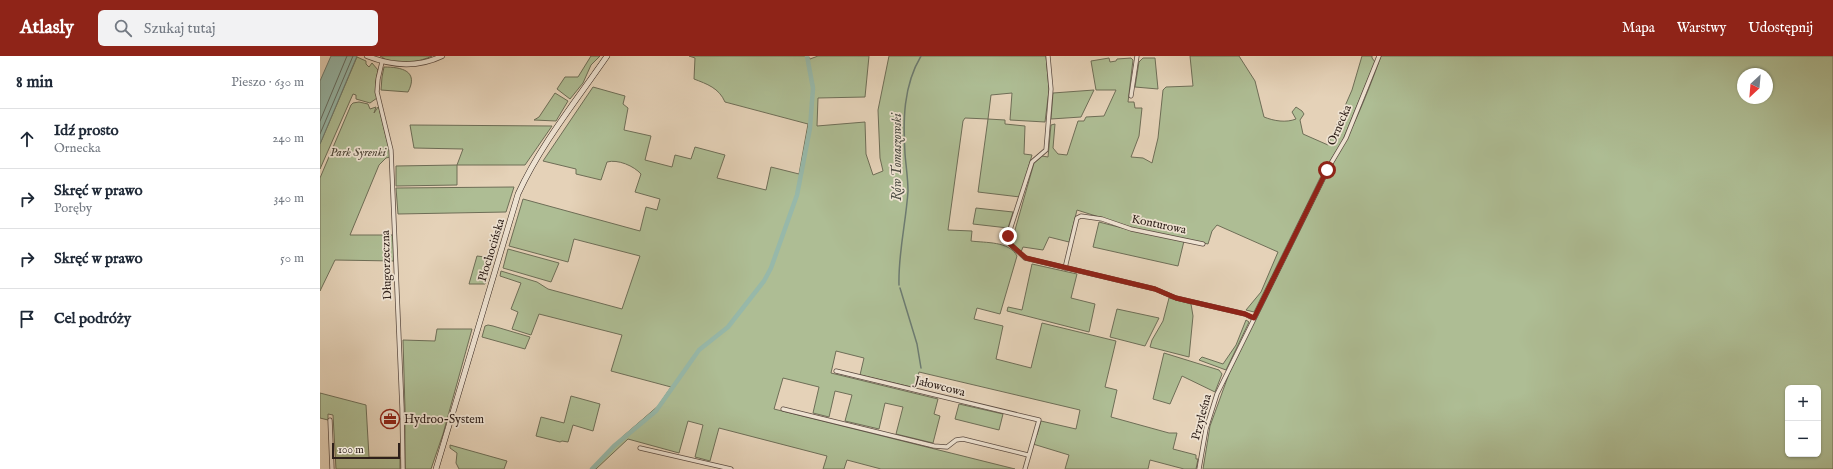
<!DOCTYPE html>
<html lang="pl">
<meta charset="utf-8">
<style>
:root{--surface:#fff;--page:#f2f2f3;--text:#1f2937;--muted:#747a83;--line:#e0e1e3;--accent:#8f2418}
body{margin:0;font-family:"IM FELL English",serif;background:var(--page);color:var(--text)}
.controls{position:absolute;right:12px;bottom:12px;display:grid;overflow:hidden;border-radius:6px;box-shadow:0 1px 3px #0004}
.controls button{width:36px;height:36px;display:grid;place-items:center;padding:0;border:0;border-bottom:1px solid var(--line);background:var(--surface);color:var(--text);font:20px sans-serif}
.compass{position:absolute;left:1417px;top:12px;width:36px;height:36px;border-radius:50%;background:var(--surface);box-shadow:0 1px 3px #0004;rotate:206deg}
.scale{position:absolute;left:12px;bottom:10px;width:68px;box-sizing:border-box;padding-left:4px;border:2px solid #2f201a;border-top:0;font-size:11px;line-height:14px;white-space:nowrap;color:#2f201a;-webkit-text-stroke:3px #eee2d1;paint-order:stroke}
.stop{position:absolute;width:12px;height:12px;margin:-9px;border:3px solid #8f2418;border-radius:50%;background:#fff}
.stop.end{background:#8f2418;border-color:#fff;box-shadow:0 1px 4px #0008}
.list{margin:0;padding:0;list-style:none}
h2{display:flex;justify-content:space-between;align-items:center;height:52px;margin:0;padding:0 16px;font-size:17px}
h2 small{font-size:13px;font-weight:400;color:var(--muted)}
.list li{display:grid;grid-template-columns:26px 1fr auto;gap:12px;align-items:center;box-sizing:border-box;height:60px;padding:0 16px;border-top:1px solid var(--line)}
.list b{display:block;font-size:15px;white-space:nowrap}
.list p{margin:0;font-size:13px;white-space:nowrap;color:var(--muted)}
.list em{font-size:13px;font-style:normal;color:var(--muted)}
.icon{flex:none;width:22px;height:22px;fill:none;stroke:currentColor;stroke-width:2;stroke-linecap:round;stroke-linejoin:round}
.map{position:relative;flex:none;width:1513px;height:413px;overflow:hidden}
header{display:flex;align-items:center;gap:24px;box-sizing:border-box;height:56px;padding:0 20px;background:var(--accent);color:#fff}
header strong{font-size:19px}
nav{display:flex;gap:22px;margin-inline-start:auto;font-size:14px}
.search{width:280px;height:36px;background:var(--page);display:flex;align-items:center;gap:10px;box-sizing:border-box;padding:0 14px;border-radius:6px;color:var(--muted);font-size:15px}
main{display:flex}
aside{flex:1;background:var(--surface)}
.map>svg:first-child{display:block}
.green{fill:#aebd94;stroke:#6e6e57;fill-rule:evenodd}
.water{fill:#97b8a9;stroke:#6d7b70}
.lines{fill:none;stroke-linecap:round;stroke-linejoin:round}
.shore{stroke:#636c62;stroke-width:1}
.stream{stroke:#6d7b70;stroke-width:1.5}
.canal{stroke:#97b8a9;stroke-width:4.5}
.minor-casing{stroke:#5c4c42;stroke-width:5}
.tertiary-casing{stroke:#5c4c42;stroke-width:6}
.secondary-casing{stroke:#2f201a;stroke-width:6}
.minor{stroke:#eee2d1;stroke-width:3.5}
.tertiary{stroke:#eee2d1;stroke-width:4.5}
.secondary{stroke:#eee2d1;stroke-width:5}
.route{stroke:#8f2418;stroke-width:5}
.labels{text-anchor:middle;stroke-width:3.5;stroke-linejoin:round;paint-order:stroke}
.street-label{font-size:12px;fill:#2f201a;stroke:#eee2d1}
.park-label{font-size:12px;font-style:italic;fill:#4f4738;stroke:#eee2d1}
.poi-label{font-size:12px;fill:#2f201a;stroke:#eee2d1;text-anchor:start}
.water-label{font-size:13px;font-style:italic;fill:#4e4e45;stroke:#eee2d1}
</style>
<header>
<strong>Atlasly</strong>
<div class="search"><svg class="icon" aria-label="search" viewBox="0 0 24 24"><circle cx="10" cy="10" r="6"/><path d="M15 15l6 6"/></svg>Szukaj tutaj</div>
<nav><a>Mapa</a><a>Warstwy</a><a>Udostępnij</a></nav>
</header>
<main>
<aside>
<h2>8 min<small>Pieszo · 630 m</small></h2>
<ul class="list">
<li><svg class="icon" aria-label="ahead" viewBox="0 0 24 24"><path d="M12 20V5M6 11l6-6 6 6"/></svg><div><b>Idź prosto</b><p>Ornecka</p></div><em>240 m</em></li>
<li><svg class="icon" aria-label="right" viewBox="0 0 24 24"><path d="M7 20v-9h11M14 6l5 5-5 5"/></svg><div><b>Skręć w prawo</b><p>Poręby</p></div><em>340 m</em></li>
<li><svg class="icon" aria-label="right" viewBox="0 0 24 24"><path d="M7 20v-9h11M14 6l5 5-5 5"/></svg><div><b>Skręć w prawo</b></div><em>50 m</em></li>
<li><svg class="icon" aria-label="arrive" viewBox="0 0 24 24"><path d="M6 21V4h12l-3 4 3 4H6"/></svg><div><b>Cel podróży</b></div></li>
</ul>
</aside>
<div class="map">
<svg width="1513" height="413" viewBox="0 0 1513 413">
<rect width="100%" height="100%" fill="#e5d2b8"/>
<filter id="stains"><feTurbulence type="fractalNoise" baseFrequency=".005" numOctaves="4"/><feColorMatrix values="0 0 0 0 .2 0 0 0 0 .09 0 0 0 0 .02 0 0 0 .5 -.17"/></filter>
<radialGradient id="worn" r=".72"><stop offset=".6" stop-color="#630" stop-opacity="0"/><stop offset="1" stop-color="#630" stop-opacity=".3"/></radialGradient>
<g class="green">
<path d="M60,0H112C102,5 79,10 68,5C65,4 63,1 60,0Z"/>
<polygon points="271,0 280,0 271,9 263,27 250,43 237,33 245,21 258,21"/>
<path d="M369,0H488L490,3L498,0H549L545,41L498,42L497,70L545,66L546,98L553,119L563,115L560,102L558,54L569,0H726L729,34L725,66L690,64L692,37L671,39L668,63L685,64V68L705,70L704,98L712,99L700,141L658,136L668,63L645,62L643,65L628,174L652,175L651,185C666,187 689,185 697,200L680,258L657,252L654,263L683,270L676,303L711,312L722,267L796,285L785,331L797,334L791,361L849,377H857L853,393L876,399V403H878L876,413H864L830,404L828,413H745L749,399L713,388L715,379H717L721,365L756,373L760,354L599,316L595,332L540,319L544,302L516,295L511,317L618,343L614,358L620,360L613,387L576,378L583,351L565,347L559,373L525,365L532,339L515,335L509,361L493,357L499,331L463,322L454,353L695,413H561L527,404L524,413H503L507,400L399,372L390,405L375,401L383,369L368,365L359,397L308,383L276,413H270L301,382L338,350L351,331L291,315L302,279L219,258L211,279L192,273L198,256L191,253L201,227L180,220L181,215L217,226L228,233L302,253L320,200L254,183L248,206L189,190L203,143L320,175L326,151L337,154L340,143L315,136L321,118C314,110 298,103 287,106L281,124L256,118V113L223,105L273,31L305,40L303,48L308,52L304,74L331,80L325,104L352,111L355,99L371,103L375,91L405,99L397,122L446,134L451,111L479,118L488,68L405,46C399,32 387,28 374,23L375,2Z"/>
<path d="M870,0H919L935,25L944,61C954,65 966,67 976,63L972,56L976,51L982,55L984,58L980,64L983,78L1008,89L1032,34L1042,0H1052V2L1055,6L1022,86L1003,116L934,256L926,254L941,236L958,196L897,169L892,175L888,188L817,173L757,154L749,186L729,181L723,194L703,191L701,196L691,188L714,107L722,100L728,101L731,69L735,68L733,92L738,98L747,99L758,65H764L766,61L784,60L796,34H776L771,5L789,2L790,6L796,5L797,3L811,2L813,4L808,46H814L815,52H822L819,80L811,101L823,102L832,107L838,82L843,34L846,31L873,30Z"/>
<path d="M1061,0H1513V413H883L890,370L910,315L1006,119C1030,81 1046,42 1061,0ZM1423,18H1447V42H1423ZM1468,332H1498V398H1468Z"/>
<polygon points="37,1 46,5 46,8 49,11 52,7 58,14 56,26 57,42 50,47 36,43 36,39 33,38 0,113 0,88"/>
<polygon points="823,2 835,2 838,33 815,31 819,6"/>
<path d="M64,11C82,11 99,15 88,36L61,34L62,21Z"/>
<polygon points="774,34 761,61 731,63 733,37"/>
<polygon points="235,37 248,45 236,65 214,64 219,61"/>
<polygon points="39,46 48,48 50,53 56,51 54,57 58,51 59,52 69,92 70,101 66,102 59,109 30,179 73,179 74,205 15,204 0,235 0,122 31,49 33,47"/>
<polygon points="90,69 232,70 205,109 137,109 137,129 76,130 76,110 137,109 143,93 94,92"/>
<polygon points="194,131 186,156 78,158 76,132"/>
<polygon points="656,152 693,156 688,172 653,168"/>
<polygon points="779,166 814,175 864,185 858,210 773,191"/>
<polygon points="188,193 239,207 231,226 183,212"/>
<polygon points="157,200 173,202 165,228 149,228"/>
<polygon points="712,208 757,218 751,242 775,248 769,276 687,255 688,251 702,254"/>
<polygon points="849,242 871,248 873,260 869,301 830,291 832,284 843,265"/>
<polygon points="797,253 839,262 825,290 790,281"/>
<polygon points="926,264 929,266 906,314 879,304 882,301 903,308 916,289"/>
<polygon points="168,269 173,270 210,281 205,293 162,281 165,270"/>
<polygon points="117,273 152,273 123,378 111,413 85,413 85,353 83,284 115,285"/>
<polygon points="844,297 899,314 902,318 895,336 862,320 850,348 833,343"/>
<polygon points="0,337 46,349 49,401 80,401 80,413 16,413 13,359 8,358 8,364 0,362"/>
<polygon points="251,340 280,348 273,375 253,369 248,386 242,385 240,386 216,380 221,361 244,367"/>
<polygon points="639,348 683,358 679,374 635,363"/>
<polygon points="130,389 187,405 184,413 139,413 136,407 137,397 130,392"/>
</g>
<polygon class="water" points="11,0 37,0 0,88 0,25"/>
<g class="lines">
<g class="shore">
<polyline points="0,65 27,0"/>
<polyline points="0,78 33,0"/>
</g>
<g class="stream">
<path d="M579,229C578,197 586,167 588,135C588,123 586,110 585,98C583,65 583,30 601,0"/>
<polyline points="580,232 597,288 601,312"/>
</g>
<polyline class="canal" points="272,413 294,390 336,355 379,294 408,271 444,225 451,212 477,139 490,72 493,32 487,0"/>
<defs>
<g id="minor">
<polyline points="728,0 731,33 726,94 712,106 688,180 690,188 705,202 835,233 856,242 925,258 933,262"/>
<polyline points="62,6 58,23 57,36 71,94 82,352 83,413"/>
<polyline points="811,40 817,0"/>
<polyline points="745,212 757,162 761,160 782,163 811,173 883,188"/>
<polyline points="516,315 719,364 705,413"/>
<polyline points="463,353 614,390 627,391 636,384 643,383 708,399"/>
<polyline points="10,364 12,413"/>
<polyline points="320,392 411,413"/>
<polyline points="879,413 886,373 897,338 1010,109 1026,82 1059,0"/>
</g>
<path id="tertiary" d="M47,0C72,10 97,12 122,0"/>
<path id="secondary" d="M116,413L198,138C221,88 256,45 287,0"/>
</defs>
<use href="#minor" class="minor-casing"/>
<use href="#tertiary" class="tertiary-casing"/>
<use href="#secondary" class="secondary-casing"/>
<use href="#minor" class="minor"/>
<use href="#tertiary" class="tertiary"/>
<use href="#secondary" class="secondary"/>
</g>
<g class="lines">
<polyline class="route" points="688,180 690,188 706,202 835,233 856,242 925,258 934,262 1007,114"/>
</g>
<defs>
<symbol id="office-ring" viewBox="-11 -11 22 22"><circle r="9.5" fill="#eee2d1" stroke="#8f2418" stroke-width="1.5"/><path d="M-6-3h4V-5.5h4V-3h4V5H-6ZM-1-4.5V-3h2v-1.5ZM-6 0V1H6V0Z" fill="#8f2418"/></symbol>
</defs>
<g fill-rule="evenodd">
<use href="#office-ring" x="59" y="352" width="22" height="22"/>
</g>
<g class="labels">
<g class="street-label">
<text transform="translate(1019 69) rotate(-66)" y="4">Ornecka</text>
<text transform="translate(839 168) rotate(12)" y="4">Konturowa</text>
<text transform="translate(171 194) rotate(-73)" y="4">Płochocińska</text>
<text transform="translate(66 209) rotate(-92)" y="4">Długorzeczna</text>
<text transform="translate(620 330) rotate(14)" y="4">Jałowcowa</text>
<text transform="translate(881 361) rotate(-75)" y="4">Przyleśna</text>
</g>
<g class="park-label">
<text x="38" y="100">Park Syrenki</text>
</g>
<g class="poi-label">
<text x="84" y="367">Hydroo-System</text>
</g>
<g class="water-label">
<text transform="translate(576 101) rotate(-90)" y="5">Rów Tomaszowski</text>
</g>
</g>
<rect width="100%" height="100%" filter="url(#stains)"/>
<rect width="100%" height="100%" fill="url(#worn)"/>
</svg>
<div class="controls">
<button>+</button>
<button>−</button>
</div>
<svg class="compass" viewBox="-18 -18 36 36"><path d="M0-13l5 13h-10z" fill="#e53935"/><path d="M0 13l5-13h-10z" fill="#747a83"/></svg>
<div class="scale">100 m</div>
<div class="stop" style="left:1007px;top:114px"></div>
<div class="stop end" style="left:688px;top:180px"></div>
</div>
</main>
